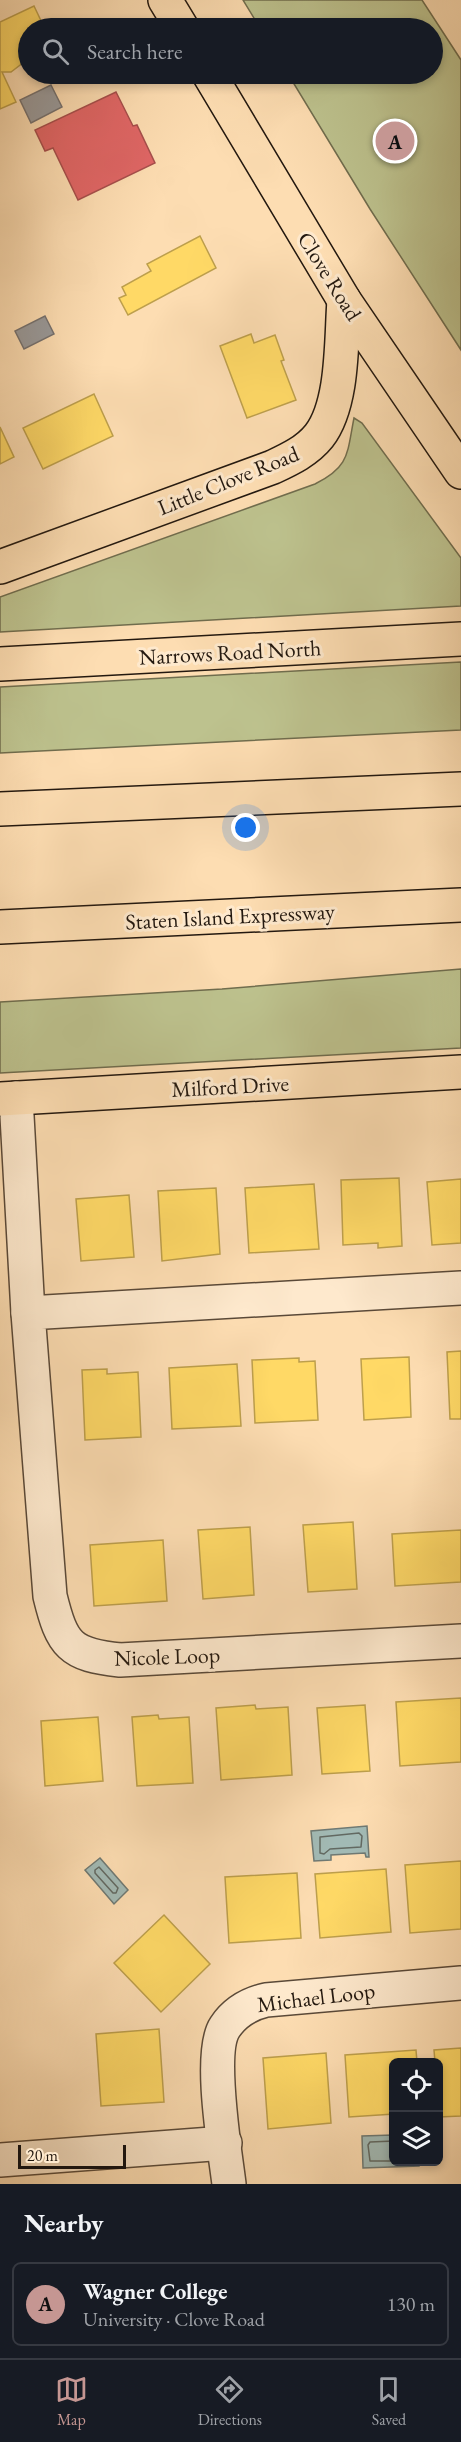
<!DOCTYPE html>
<meta charset="utf-8">
<style>
:root{--surface:#171b24;--page:#242831;--text:#f1f3f6;--muted:#9ea1a6;--line:#363941;--accent:#c59692}
body{margin:0;font-family:"EB Garamond",serif;background:var(--page);color:var(--text)}
.controls{position:absolute;right:18px;bottom:18px;display:grid;overflow:hidden;border-radius:9px;box-shadow:0 3px 9px #0003}
.controls button{width:54px;height:54px;display:grid;place-items:center;padding:0;border:0;border-bottom:2px solid var(--line);background:var(--surface);color:var(--text);font:30px sans-serif}
.scale{position:absolute;left:18px;bottom:15px;width:108px;box-sizing:border-box;padding-left:6px;border:3px solid #23180f;border-top:0;font-size:16px;line-height:21px;white-space:nowrap;color:#23180f;-webkit-text-stroke:4px #fee9cd;paint-order:stroke}
.you{position:absolute;left:246px;top:828px;width:21px;height:21px;margin:-15px;border:4px solid #fff;border-radius:50%;background:#1a73e8;box-shadow:0 0 0 9px #1a73e833}
.badge{display:grid;place-items:center;width:39px;height:39px;border-radius:50%;background:var(--accent);color:#111;font-size:20px;font-weight:700}
.pin{position:absolute;translate:-50% -50%;border:3px solid #fff;box-shadow:0 2px 6px #0006}
.list{margin:0;padding:0;list-style:none}
h2{display:flex;justify-content:space-between;align-items:center;height:78px;margin:0;padding:0 24px;font-size:26px}
h2 small{font-size:20px;font-weight:400;color:var(--muted)}
.list li{display:grid;grid-template-columns:39px 1fr auto;gap:18px;align-items:center;box-sizing:border-box;height:84px;margin:0 12px 12px;padding:0 12px;border:2px solid var(--line);border-radius:9px}
.list b{display:block;font-size:22px;white-space:nowrap}
.list p{margin:0;font-size:20px;white-space:nowrap;color:var(--muted)}
.list em{font-size:20px;font-style:normal;color:var(--muted)}
.icon{flex:none;width:33px;height:33px;fill:none;stroke:currentColor;stroke-width:2;stroke-linecap:round;stroke-linejoin:round}
.map{position:relative;flex:none;width:461px;height:2184px;overflow:hidden}
.search{position:absolute;background:var(--surface);box-shadow:0 3px 9px #0003;left:18px;right:18px;top:18px;height:66px;display:flex;align-items:center;gap:15px;box-sizing:border-box;padding:0 21px;border-radius:33px;color:var(--muted);font-size:22px}
.sheet{height:174px;background:var(--surface)}
nav{display:flex;justify-content:space-around;align-items:center;box-sizing:border-box;height:84px;border-top:2px solid var(--line);background:var(--surface);font-size:16px;color:var(--muted)}
nav a{display:grid;justify-items:center;gap:3px}
nav .on{color:var(--accent)}
.map>svg:first-child{display:block}
.green{fill:#bdc28e;stroke:#706d4e;stroke-width:1.5}
.water{fill:#a2bab5;stroke:#6f7973;stroke-width:1.5}
.homes{fill:#ffd966;stroke:#bd9f4c;stroke-width:1.5}
.shops{fill:#e06666;stroke:#a74f4c;stroke-width:1.5}
.industry{fill:#999;stroke:#767270;stroke-width:1.5}
.lines{fill:none;stroke-linecap:round;stroke-linejoin:round}
.shore{stroke:#626962;stroke-width:1.5}
.minor-casing{stroke:#5a4938;stroke-width:36}
.major-casing{stroke:#23180f;stroke-width:36}
.highway-casing{stroke:#23180f;stroke-width:36}
.minor{stroke:#fee9cd;stroke-width:33}
.major{stroke:#fdddb2;stroke-width:33}
.highway{stroke:#fdddb2;stroke-width:33}
.labels{text-anchor:middle;stroke-width:6;stroke-linejoin:round;paint-order:stroke}
.street-label{font-size:22px;fill:#23180f;stroke:#fee9cd}
</style>
<div class="map">
<svg width="461" height="2184" viewBox="0 0 461 2184">
<rect width="100%" height="100%" fill="#fdddb2"/>
<filter id="stains"><feTurbulence type="fractalNoise" baseFrequency=".00333" numOctaves="4"/><feColorMatrix values="0 0 0 0 .2 0 0 0 0 .09 0 0 0 0 .02 0 0 0 .5 -.17"/></filter>
<radialGradient id="worn" r=".72"><stop offset=".6" stop-color="#630" stop-opacity="0"/><stop offset="1" stop-color="#630" stop-opacity=".3"/></radialGradient>
<g class="green">
<polygon points="243,0 422,0 461,60 461,350 370,209 288,74 432,74 432,28 260,28"/>
<path d="M354,418L362,423L461,558V606L0,632V597L315,484C350,467 347,453 354,418Z"/>
<polygon points="461,662 461,730 0,753 0,687"/>
<polygon points="461,969 461,1048 0,1073 0,1002 222,989"/>
</g>
<g class="water">
<polygon points="367,1826 369,1857 366,1857 365,1853 331,1855 331,1860 314,1861 311,1831"/>
<polygon points="100,1858 128,1890 114,1904 85,1870"/>
<polygon points="393,2135 394,2162 419,2162 419,2166 363,2168 362,2136"/>
</g>
<g class="homes">
<polygon points="34,6 44,27 28,28 28,59 11,72 2,72 16,102 0,109 0,22"/>
<polygon points="200,236 216,268 128,315 119,298 126,295 122,287 151,271 147,264"/>
<polygon points="251,334 254,343 275,335 284,360 281,361 296,400 247,418 220,346"/>
<polygon points="94,394 113,436 43,469 23,428"/>
<polygon points="0,427 14,457 0,464"/>
<polygon points="399,1178 402,1246 378,1248 378,1243 343,1245 341,1180"/>
<polygon points="461,1179 461,1243 432,1245 427,1182"/>
<polygon points="314,1184 319,1249 249,1253 245,1188"/>
<polygon points="216,1188 220,1254 162,1261 158,1191"/>
<polygon points="129,1195 134,1257 81,1261 76,1199"/>
<polygon points="461,1351 461,1419 450,1419 447,1352"/>
<polygon points="409,1357 411,1417 364,1420 361,1359"/>
<polygon points="299,1358 299,1362 315,1361 318,1420 255,1423 252,1360"/>
<polygon points="237,1364 241,1426 172,1429 169,1368"/>
<polygon points="107,1369 107,1374 138,1372 141,1437 85,1440 82,1370"/>
<polygon points="353,1522 357,1589 308,1592 303,1525"/>
<polygon points="250,1527 254,1595 203,1599 198,1530"/>
<polygon points="461,1530 461,1582 395,1586 392,1534"/>
<polygon points="163,1540 167,1601 94,1606 90,1545"/>
<polygon points="461,1698 461,1762 400,1766 396,1702"/>
<polygon points="255,1705 256,1709 288,1707 292,1775 221,1780 216,1708"/>
<polygon points="365,1705 370,1771 322,1774 317,1708"/>
<polygon points="158,1715 159,1719 189,1717 193,1783 137,1786 132,1717"/>
<polygon points="98,1717 103,1781 45,1786 41,1721"/>
<polygon points="461,1861 461,1929 410,1933 405,1865"/>
<polygon points="386,1869 391,1932 320,1938 315,1874"/>
<polygon points="297,1873 301,1938 229,1943 225,1877"/>
<polygon points="164,1915 210,1964 161,2012 114,1963"/>
<polygon points="159,2029 164,2102 101,2106 96,2034"/>
<polygon points="461,2048 461,2116 439,2117 438,2062 435,2062 434,2050"/>
<polygon points="416,2050 417,2062 394,2062 394,2114 349,2117 345,2055"/>
<polygon points="326,2053 331,2123 268,2129 263,2058"/>
</g>
<polygon class="shops" points="116,92 133,126 137,125 155,163 78,200 53,148 45,151 35,130"/>
<g class="industry">
<polygon points="51,85 62,107 31,123 20,100"/>
<polygon points="45,316 54,334 24,349 15,331"/>
</g>
<g class="lines">
<g class="shore">
<polygon points="359,1833 362,1836 361,1847 330,1849 324,1854 320,1853 320,1837"/>
<polygon points="99,1867 118,1888 116,1893 113,1893 95,1873 95,1870"/>
<polyline points="394,2141 370,2142 368,2145 370,2161 394,2161"/>
</g>
<defs>
<g id="minor">
<polyline points="16,1098 28,1313"/>
<path d="M461,1288L28,1313L50,1596C62,1645 70,1655 120,1660L461,1641"/>
<polyline points="0,2160 225,2143"/>
<path d="M229,2184C225,2151 208,2052 225,2027C235,2012 249,2004 266,2000L461,1983"/>
</g>
<g id="major">
<polyline points="165,0 182,28"/>
<polyline points="209,74 344,300 461,472"/>
<path d="M0,567L273,467C290,459 307,451 319,436C344,404 341,339 344,300"/>
<polyline points="0,664 461,639"/>
<polyline points="0,1099 461,1072"/>
</g>
<g id="highway">
<polyline points="0,809 461,789"/>
<polyline points="0,927 461,905"/>
</g>
</defs>
<use href="#minor" class="minor-casing"/>
<use href="#major" class="major-casing"/>
<use href="#highway" class="highway-casing"/>
<use href="#minor" class="minor"/>
<use href="#major" class="major"/>
<use href="#highway" class="highway"/>
</g>
<g class="labels">
<g class="street-label">
<text transform="translate(330 276) rotate(58)" y="8">Clove Road</text>
<text transform="translate(228 480) rotate(-22)" y="8">Little Clove Road</text>
<text transform="translate(230 652) rotate(-3)" y="8">Narrows Road North</text>
<text transform="translate(230 916) rotate(-3)" y="8">Staten Island Expressway</text>
<text transform="translate(230 1086) rotate(-3)" y="8">Milford Drive</text>
<text transform="translate(167 1656) rotate(-2)" y="8">Nicole Loop</text>
<text transform="translate(316 1997) rotate(-7)" y="8">Michael Loop</text>
</g>
</g>
<rect width="100%" height="100%" filter="url(#stains)"/>
<rect width="100%" height="100%" fill="url(#worn)"/>
</svg>
<div class="controls">
<button><svg class="icon" aria-label="locate" viewBox="0 0 24 24"><circle cx="12" cy="12" r="6"/><path d="M12 2v4M12 18v4M2 12h4M18 12h4"/></svg></button>
<button><svg class="icon" aria-label="layers" viewBox="0 0 24 24"><path d="M12 4l9 5-9 5-9-5zM3 14l9 5 9-5"/></svg></button>
</div>
<div class="scale">20 m</div>
<div class="you"></div>
<div class="pin badge" style="left:395px;top:141px">A</div>
<div class="search"><svg class="icon" aria-label="search" viewBox="0 0 24 24"><circle cx="10" cy="10" r="6"/><path d="M15 15l6 6"/></svg>Search here</div>
</div>
<section class="sheet">
<h2>Nearby<small></small></h2>
<ul class="list">
<li><span class="badge">A</span><div><b>Wagner College</b><p>University · Clove Road</p></div><em>130 m</em></li>
</ul>
</section>
<nav>
<a class="on"><svg class="icon" aria-label="map" viewBox="0 0 24 24"><path d="M3 6l6-2 6 2 6-2v14l-6 2-6-2-6 2zM9 4v14M15 6v14"/></svg>Map</a>
<a><svg class="icon" aria-label="directions" viewBox="0 0 24 24"><path d="M12 3l9 9-9 9-9-9zM9 14v-3h6M13 9l2 2-2 2"/></svg>Directions</a>
<a><svg class="icon" aria-label="saved" viewBox="0 0 24 24"><path d="M7 4h10v16l-5-4-5 4z"/></svg>Saved</a>
</nav>
